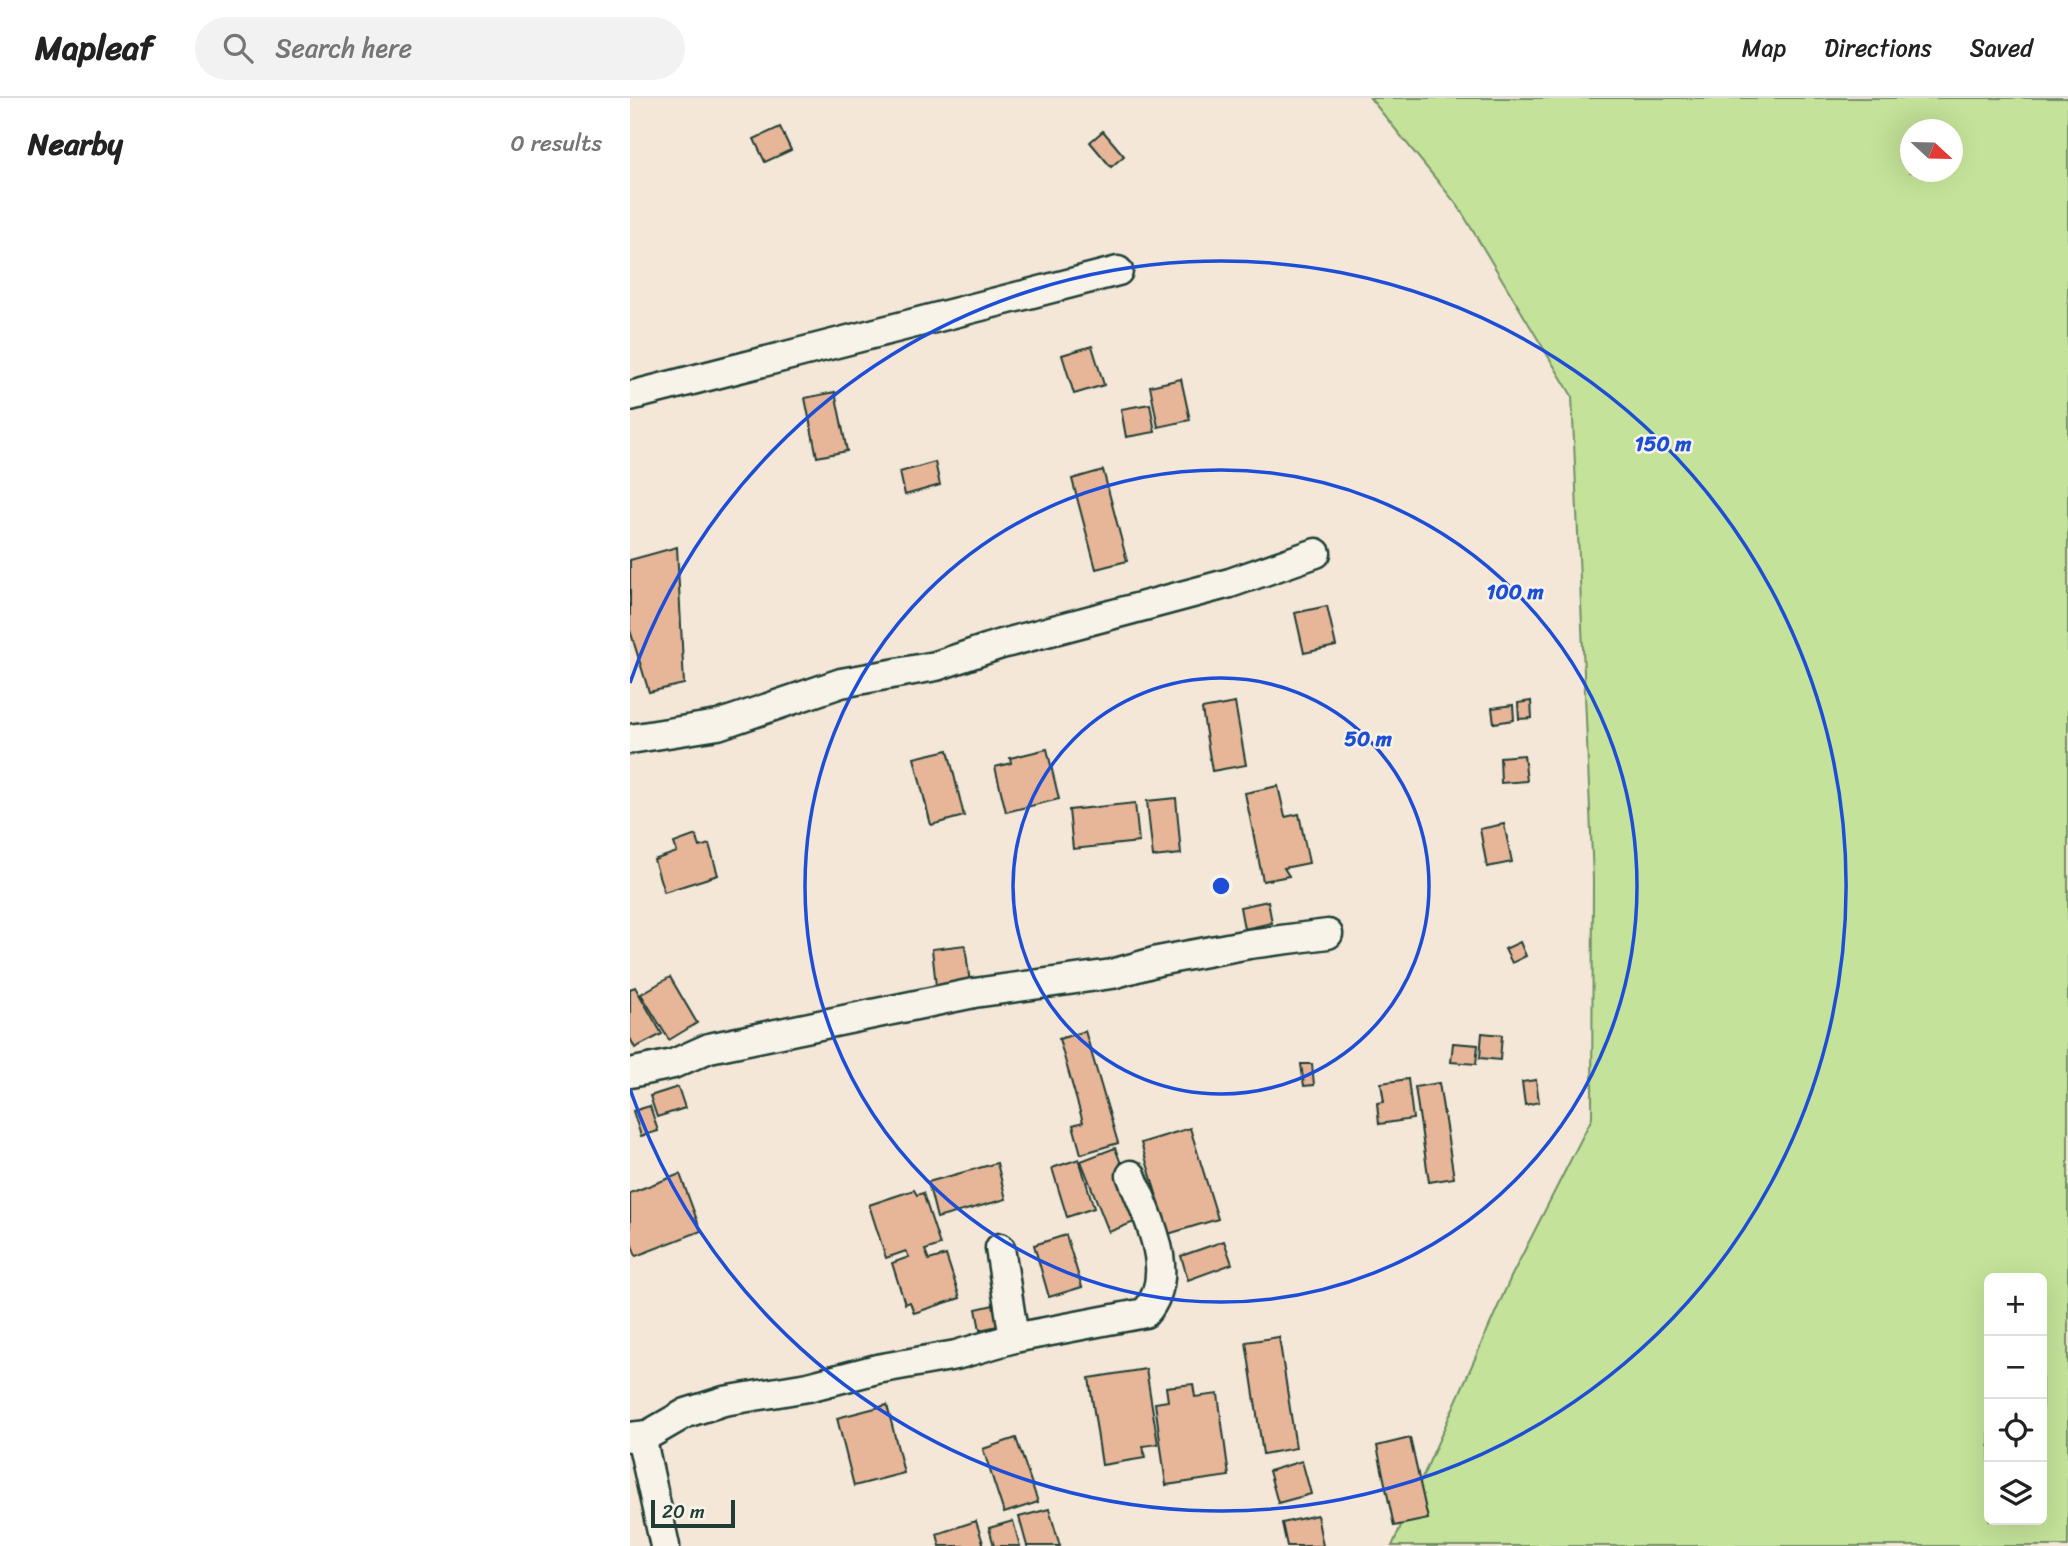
<!DOCTYPE html>
<meta charset="utf-8">
<style>
:root{--surface:#fff;--page:#f2f2f2;--text:#222;--muted:#767676;--line:#e0e0e0}
body{margin:0;font-family:Sriracha,sans-serif;background:var(--page);color:var(--text)}
.controls{position:absolute;right:21px;bottom:21px;display:grid;overflow:hidden;border-radius:10px;box-shadow:0 7px 28px #0002}
.controls button{width:63px;height:63px;display:grid;place-items:center;padding:0;border:0;border-bottom:2px solid var(--line);background:var(--surface);color:var(--text);font:35px sans-serif}
.compass{position:absolute;left:1270px;top:21px;width:63px;height:63px;border-radius:50%;background:var(--surface);box-shadow:0 7px 28px #0002;rotate:112deg}
.scale{position:absolute;left:21px;bottom:18px;width:84px;box-sizing:border-box;padding-left:7px;border:4px solid #1f3d34;border-top:0;font-size:19px;line-height:24px;white-space:nowrap;color:#1f3d34;-webkit-text-stroke:5px #f7f3e8;paint-order:stroke}
.list{margin:0;padding:0;list-style:none}
h2{display:flex;justify-content:space-between;align-items:center;height:91px;margin:0;padding:0 28px;font-size:30px}
h2 small{font-size:23px;font-weight:400;color:var(--muted)}
.icon{flex:none;width:38px;height:38px;fill:none;stroke:currentColor;stroke-width:2;stroke-linecap:round;stroke-linejoin:round}
.map{position:relative;flex:none;width:1438px;height:1448px;overflow:hidden}
header{display:flex;align-items:center;gap:42px;box-sizing:border-box;height:98px;padding:0 35px;background:var(--surface);border-bottom:2px solid var(--line)}
header strong{font-size:33px}
nav{display:flex;gap:38px;margin-inline-start:auto;font-size:24px}
.search{width:490px;height:63px;background:var(--page);display:flex;align-items:center;gap:18px;box-sizing:border-box;padding:0 24px;border-radius:38px;color:var(--muted);font-size:26px}
main{display:flex}
aside{flex:1;background:var(--surface)}
.map>svg:first-child{display:block}
.green{fill:#c4e299;stroke:#729066;stroke-width:2;fill-rule:evenodd}
.building{fill:#e7b698;stroke:#1f3d34;stroke-width:2}
.lines{fill:none;stroke-linecap:round;stroke-linejoin:round}
.minor-casing{stroke:#1f3d34;stroke-width:33}
.minor{stroke:#f7f3e8;stroke-width:28}
.ring{fill:none;stroke:#1d4ed8;stroke-width:3.5}
.centre{fill:#1d4ed8;stroke:#f7f3e8;stroke-width:3.5}
.ring-label{font-size:21px;text-anchor:middle;font-weight:bold;fill:#1d4ed8;stroke:#f7f3e8;stroke-width:5;stroke-linejoin:round;paint-order:stroke}
</style>
<header>
<strong>Mapleaf</strong>
<div class="search"><svg class="icon" aria-label="search" viewBox="0 0 24 24"><circle cx="10" cy="10" r="6"/><path d="M15 15l6 6"/></svg>Search here</div>
<nav><a>Map</a><a>Directions</a><a>Saved</a></nav>
</header>
<main>
<aside>
<h2>Nearby<small>0 results</small></h2>
<ul class="list">
</ul>
</aside>
<div class="map">
<svg width="1438" height="1448" viewBox="0 0 1438 1448">
<rect width="100%" height="100%" fill="#f4e7d8"/>
<filter id="ink" filterUnits="userSpaceOnUse"><feTurbulence type="fractalNoise" baseFrequency=".0143" numOctaves="2"/><feDisplacementMap in="SourceGraphic" scale="14" xChannelSelector="R" yChannelSelector="G"/><feConvolveMatrix kernelMatrix="1 2 1 2 8 2 1 2 1" color-interpolation-filters="sRGB"/></filter>
<g filter="url(#ink)">
<path class="green" d="M740,0H1438V1448H762L881,1179L962,1020L963,781L942,298L828,108ZM1280,32H1322V74H1280ZM1359,1180H1412V1422H1359Z"/>
<g class="building">
<polygon points="150,29 161,52 135,64 124,41"/>
<polygon points="473,33 494,58 481,69 460,44"/>
<polygon points="462,248 474,287 444,296 432,257"/>
<polygon points="551,281 560,322 528,329 520,288"/>
<polygon points="205,294 217,353 187,359 175,300"/>
<polygon points="520,306 525,334 496,339 491,311"/>
<polygon points="305,364 310,387 275,397 270,374"/>
<polygon points="473,372 497,463 466,471 442,381"/>
<polygon points="47,449 54,586 19,594 0,532 0,462"/>
<polygon points="697,508 706,548 674,555 665,515"/>
<polygon points="901,603 902,620 889,621 888,605"/>
<polygon points="605,605 616,667 582,673 572,611"/>
<polygon points="883,607 884,622 864,625 862,610"/>
<polygon points="417,651 429,701 376,714 365,669 381,665 380,660"/>
<polygon points="318,652 334,718 301,727 284,660"/>
<polygon points="894,657 897,683 871,685 870,659"/>
<polygon points="648,688 655,719 669,716 679,765 654,770 659,778 633,783 615,695"/>
<polygon points="546,700 551,756 523,759 517,703"/>
<polygon points="505,705 509,744 443,751 439,712"/>
<polygon points="874,726 882,764 857,769 850,731"/>
<polygon points="66,737 70,749 79,746 88,777 34,794 24,762 47,754 44,745"/>
<polygon points="638,803 642,825 614,831 610,809"/>
<polygon points="890,844 896,858 882,865 875,851"/>
<polygon points="335,847 340,885 306,888 302,851"/>
<polygon points="40,879 67,925 39,942 11,896"/>
<polygon points="5,889 32,936 5,950 0,940 0,891"/>
<polygon points="455,933 488,1045 451,1056 443,1027 453,1024 429,941"/>
<polygon points="852,935 872,937 870,962 850,960"/>
<polygon points="823,945 848,947 846,966 821,964"/>
<polygon points="671,966 682,966 684,987 674,988"/>
<polygon points="778,981 783,1021 749,1026 747,1005 754,1004 751,985"/>
<polygon points="906,982 909,1004 895,1007 892,984"/>
<polygon points="809,985 824,1080 799,1084 785,989"/>
<polygon points="48,989 55,1010 27,1019 20,998"/>
<polygon points="20,1008 28,1033 11,1038 3,1013"/>
<polygon points="560,1030 588,1121 538,1136 511,1045"/>
<polygon points="485,1050 512,1121 479,1134 451,1063"/>
<polygon points="449,1061 464,1110 437,1119 422,1070"/>
<polygon points="367,1065 376,1101 307,1120 298,1084"/>
<polygon points="50,1076 71,1133 6,1158 0,1142 0,1095"/>
<polygon points="284,1092 287,1097 293,1095 310,1147 295,1152 299,1162 316,1157 330,1200 284,1215 280,1204 275,1206 262,1165 279,1159 276,1153 256,1160 239,1107"/>
<polygon points="436,1137 452,1189 419,1199 404,1147"/>
<polygon points="594,1143 602,1166 558,1182 551,1158"/>
<polygon points="368,1206 372,1227 350,1232 346,1211"/>
<polygon points="649,1239 666,1350 633,1356 616,1244"/>
<polygon points="516,1271 528,1346 513,1348 515,1360 472,1367 459,1280"/>
<polygon points="563,1286 565,1299 588,1296 599,1378 536,1387 525,1305 538,1303 536,1289"/>
<polygon points="257,1307 274,1375 224,1388 207,1320"/>
<polygon points="386,1340 408,1404 374,1415 353,1351"/>
<polygon points="780,1340 798,1421 764,1428 747,1348"/>
<polygon points="672,1363 681,1396 648,1405 639,1373"/>
<polygon points="419,1411 430,1448 397,1448 389,1419"/>
<polygon points="687,1417 693,1448 657,1448 652,1425"/>
<polygon points="346,1423 354,1448 310,1448 307,1436"/>
<polygon points="383,1423 390,1448 364,1448 359,1430"/>
</g>
<g class="lines">
<defs>
<g id="minor">
<polyline points="0,298 488,173"/>
<polyline points="0,641 88,627 211,585 306,568 368,547 600,485 686,455"/>
<polyline points="0,975 43,966 79,950 344,895 482,876 528,863 619,846 698,836"/>
<polyline points="370,1150 384,1240"/>
<polyline points="11,1338 35,1448"/>
<path d="M0,1339L18,1337L56,1315L94,1303L178,1289L247,1271L326,1257L384,1240L515,1215C550,1176 516,1117 501,1077"/>
</g>
</defs>
<use href="#minor" class="minor-casing"/>
<use href="#minor" class="minor"/>
</g>
</g>
<g class="ring">
<circle cx="591" cy="788" r="208"/>
<circle cx="591" cy="788" r="416"/>
<path d="M0 585A625 625 0 1 1 0 991"/>
</g>
<circle cx="591" cy="788" r="10" class="centre"/>
<g class="ring-label">
<text x="1033" y="353">150 m</text>
<text x="885" y="501">100 m</text>
<text x="738" y="648">50 m</text>
</g>
</svg>
<div class="controls">
<button>+</button>
<button>−</button>
<button><svg class="icon" aria-label="locate" viewBox="0 0 24 24"><circle cx="12" cy="12" r="6"/><path d="M12 2v4M12 18v4M2 12h4M18 12h4"/></svg></button>
<button><svg class="icon" aria-label="layers" viewBox="0 0 24 24"><path d="M12 4l9 5-9 5-9-5zM3 14l9 5 9-5"/></svg></button>
</div>
<svg class="compass" viewBox="-18 -18 36 36"><path d="M0-13l5 13h-10z" fill="#e53935"/><path d="M0 13l5-13h-10z" fill="#767676"/></svg>
<div class="scale">20 m</div>
</div>
</main>
